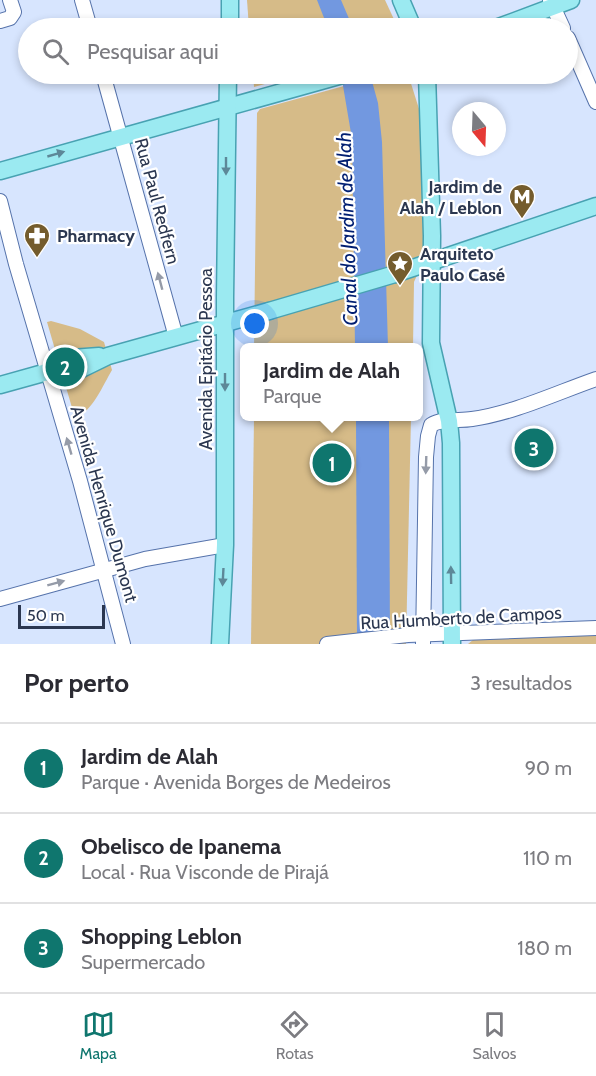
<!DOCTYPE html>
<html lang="pt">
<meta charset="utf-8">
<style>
:root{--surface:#fff;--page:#f2f2f3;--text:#2b2b33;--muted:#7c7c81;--line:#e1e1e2;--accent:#0f766e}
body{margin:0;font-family:Cabin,sans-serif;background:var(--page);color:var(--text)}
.compass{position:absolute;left:452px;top:102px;width:54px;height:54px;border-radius:50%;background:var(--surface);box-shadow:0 3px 9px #0003;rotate:161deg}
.scale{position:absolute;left:18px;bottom:15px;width:87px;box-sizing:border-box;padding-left:6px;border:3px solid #2b3750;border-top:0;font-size:16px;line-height:21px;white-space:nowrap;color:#2b3750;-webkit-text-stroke:4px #fff;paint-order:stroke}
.you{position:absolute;left:255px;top:324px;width:21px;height:21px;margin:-15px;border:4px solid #fff;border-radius:50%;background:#1a73e8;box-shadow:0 0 0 9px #1a73e833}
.badge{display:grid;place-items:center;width:39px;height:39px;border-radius:50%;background:var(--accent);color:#fff;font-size:20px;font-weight:700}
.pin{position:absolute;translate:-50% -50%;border:3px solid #fff;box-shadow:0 2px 6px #0006}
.popup{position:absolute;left:240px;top:343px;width:183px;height:78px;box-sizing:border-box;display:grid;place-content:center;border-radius:9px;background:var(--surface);filter:drop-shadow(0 2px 4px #0005);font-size:20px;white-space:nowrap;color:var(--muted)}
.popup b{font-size:22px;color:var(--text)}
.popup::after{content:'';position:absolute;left:50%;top:100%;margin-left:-12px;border:12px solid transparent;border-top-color:var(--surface)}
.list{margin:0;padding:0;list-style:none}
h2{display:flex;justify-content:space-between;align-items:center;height:78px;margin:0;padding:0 24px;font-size:26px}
h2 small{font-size:20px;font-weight:400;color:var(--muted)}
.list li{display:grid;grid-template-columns:39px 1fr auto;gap:18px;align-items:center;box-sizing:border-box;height:90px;padding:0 24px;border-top:2px solid var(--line)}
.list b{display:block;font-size:22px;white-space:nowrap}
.list p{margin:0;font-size:20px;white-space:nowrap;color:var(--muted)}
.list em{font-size:20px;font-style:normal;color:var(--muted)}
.icon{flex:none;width:33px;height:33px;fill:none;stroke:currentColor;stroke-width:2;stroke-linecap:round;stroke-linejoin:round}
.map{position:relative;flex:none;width:596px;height:644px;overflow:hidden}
.search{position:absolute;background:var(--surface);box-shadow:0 3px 9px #0003;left:18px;right:18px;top:18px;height:66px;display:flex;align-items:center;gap:15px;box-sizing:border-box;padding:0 21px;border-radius:33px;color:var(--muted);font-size:22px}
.sheet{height:348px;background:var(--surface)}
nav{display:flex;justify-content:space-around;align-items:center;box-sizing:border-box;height:84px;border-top:2px solid var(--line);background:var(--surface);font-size:16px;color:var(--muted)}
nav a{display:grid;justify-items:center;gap:3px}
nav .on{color:var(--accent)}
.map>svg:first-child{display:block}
.green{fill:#d6bb88}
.water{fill:#7298e0}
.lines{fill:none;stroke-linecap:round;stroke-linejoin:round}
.minor-casing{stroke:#5673ab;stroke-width:16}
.major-casing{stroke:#48a2b2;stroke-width:19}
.minor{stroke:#fff;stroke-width:14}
.major{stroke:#9beaf1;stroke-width:16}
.major-bridge-casing{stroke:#48a2b2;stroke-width:19;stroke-linecap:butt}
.major-bridge{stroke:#9beaf1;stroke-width:16}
.oneway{fill:#5d8898}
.oneway2{fill:#959ba8}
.labels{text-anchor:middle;stroke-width:4.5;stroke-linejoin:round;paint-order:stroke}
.poi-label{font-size:18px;font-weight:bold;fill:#2b3750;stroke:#fff;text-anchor:start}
.street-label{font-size:18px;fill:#2b3750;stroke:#fff}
.water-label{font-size:20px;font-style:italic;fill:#001e71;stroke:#fff}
</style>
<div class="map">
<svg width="596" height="644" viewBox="0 0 596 644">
<rect width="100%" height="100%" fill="#d7e5fe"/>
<g class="green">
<polygon points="247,0 385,0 398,28 249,28"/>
<polygon points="253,74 301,74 254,87"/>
<polygon points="388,74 408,74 420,112 427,253 414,282 413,347 254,348 257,113 260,109"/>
<path d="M51,321L80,329L104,342L112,370C103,385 93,411 75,418L47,322Z"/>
<polygon points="254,417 411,417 406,644 251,644"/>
<polygon points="596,634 596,644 468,644 474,639"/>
</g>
<g class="water">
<polygon points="317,0 341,0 353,28 328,28"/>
<polygon points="341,74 370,74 378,103 382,142 388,347 355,347 352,139"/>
<polygon points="356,417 389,417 390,644 357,644"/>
</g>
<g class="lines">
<defs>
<g id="minor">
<polyline points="82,0 90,28"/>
<polyline points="550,0 563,28"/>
<polyline points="0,21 10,18 14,12 10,0"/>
<polyline points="568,38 596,102"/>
<polyline points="103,74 176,337"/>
<polyline points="0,201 16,264 80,481 123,644"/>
<polyline points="0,599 145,559 225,545"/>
<polyline points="327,644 408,635 596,628"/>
<path d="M423,644L426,457L428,436L431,425C442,418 460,421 472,419C514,413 556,393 596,379"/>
</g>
<g id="major">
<polyline points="230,0 230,28"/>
<polyline points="401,0 413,28"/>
<polyline points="496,28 571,0"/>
<polyline points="427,74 432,236 431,343 449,421 451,443 452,644"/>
<polyline points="0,171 346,74"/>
<polyline points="395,274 596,206"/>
<polyline points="47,372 63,378 108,356 269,311"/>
<polyline points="0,385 47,372 58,359 99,356"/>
<polyline points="220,644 225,545 225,297 228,74"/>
</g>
</defs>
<use href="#minor" class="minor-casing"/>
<use href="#major" class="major-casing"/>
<use href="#minor" class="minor"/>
<use href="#major" class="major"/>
<defs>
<polyline id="major-bridge" points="269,311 395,274"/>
</defs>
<use href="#major-bridge" class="major-bridge-casing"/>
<use href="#major-bridge" class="major-bridge"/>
</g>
<defs><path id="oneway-solid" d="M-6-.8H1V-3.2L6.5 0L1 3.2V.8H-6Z" transform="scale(1.5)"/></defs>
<g class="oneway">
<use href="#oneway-solid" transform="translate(56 154) rotate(-16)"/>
<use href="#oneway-solid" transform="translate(226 166) rotate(90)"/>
<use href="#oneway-solid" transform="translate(225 382) rotate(90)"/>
<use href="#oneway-solid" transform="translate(451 575) rotate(-91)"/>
<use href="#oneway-solid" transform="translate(223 577) rotate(93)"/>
</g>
<g class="oneway2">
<use href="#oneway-solid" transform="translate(160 281) rotate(-105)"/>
<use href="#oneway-solid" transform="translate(69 446) rotate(-106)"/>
<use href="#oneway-solid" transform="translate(426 465) rotate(92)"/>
<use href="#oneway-solid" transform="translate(56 583) rotate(-15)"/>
</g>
<defs>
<symbol id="metro-pin" viewBox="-11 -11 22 30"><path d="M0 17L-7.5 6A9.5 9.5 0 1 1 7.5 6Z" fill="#745c2d" stroke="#fff"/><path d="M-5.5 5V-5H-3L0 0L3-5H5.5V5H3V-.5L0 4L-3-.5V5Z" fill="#fff"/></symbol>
<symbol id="pharmacy-pin" viewBox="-11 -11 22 30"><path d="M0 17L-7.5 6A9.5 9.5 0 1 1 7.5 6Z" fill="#745c2d" stroke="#fff"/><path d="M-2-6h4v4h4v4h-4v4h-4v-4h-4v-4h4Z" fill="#fff"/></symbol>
<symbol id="sight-pin" viewBox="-11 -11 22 30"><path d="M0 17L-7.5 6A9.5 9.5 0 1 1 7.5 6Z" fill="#745c2d" stroke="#fff"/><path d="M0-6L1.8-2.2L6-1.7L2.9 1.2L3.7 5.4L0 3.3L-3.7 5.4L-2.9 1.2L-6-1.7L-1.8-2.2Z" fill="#fff"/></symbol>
</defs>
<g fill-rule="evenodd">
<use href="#metro-pin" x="507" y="182" width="30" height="40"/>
<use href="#pharmacy-pin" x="22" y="221" width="30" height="40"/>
<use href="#sight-pin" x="385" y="249" width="30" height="40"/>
</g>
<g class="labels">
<g class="poi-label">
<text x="502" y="193" text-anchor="end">Jardim de<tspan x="502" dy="21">Alah / Leblon</tspan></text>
<text x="57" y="242">Pharmacy</text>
<text x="420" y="260">Arquiteto<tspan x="420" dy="21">Paulo Casé</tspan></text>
</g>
<g class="street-label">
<text transform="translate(157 201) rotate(75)" y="6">Rua Paul Redfern</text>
<text transform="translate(206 359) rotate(-90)" y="6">Avenida Epitácio Pessoa</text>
<text transform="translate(104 504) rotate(74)" y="6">Avenida Henrique Dumont</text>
<text transform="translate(461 618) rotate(-3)" y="6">Rua Humberto de Campos</text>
</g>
<g class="water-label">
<text transform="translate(347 229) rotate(-92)" y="7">Canal do Jardim de Alah</text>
</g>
</g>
</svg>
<svg class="compass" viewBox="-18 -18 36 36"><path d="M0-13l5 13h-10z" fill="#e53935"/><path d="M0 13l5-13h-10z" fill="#7c7c81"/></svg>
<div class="scale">50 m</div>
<div class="you"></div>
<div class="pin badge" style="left:332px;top:463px">1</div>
<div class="popup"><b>Jardim de Alah</b>Parque</div>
<div class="pin badge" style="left:65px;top:367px">2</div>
<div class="pin badge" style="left:534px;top:448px">3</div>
<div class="search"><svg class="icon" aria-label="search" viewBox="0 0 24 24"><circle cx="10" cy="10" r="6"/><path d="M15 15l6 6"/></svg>Pesquisar aqui</div>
</div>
<section class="sheet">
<h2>Por perto<small>3 resultados</small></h2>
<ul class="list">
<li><span class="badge">1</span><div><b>Jardim de Alah</b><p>Parque · Avenida Borges de Medeiros</p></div><em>90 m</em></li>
<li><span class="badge">2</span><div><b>Obelisco de Ipanema</b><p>Local · Rua Visconde de Pirajá</p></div><em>110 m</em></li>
<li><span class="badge">3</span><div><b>Shopping Leblon</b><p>Supermercado</p></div><em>180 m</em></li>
</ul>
</section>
<nav>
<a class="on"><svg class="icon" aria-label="map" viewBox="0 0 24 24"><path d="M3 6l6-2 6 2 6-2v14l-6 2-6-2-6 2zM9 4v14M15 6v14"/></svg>Mapa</a>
<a><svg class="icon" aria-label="directions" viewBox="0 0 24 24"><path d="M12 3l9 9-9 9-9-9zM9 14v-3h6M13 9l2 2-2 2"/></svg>Rotas</a>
<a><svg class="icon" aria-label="saved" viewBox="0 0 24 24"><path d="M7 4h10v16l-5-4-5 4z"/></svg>Salvos</a>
</nav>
